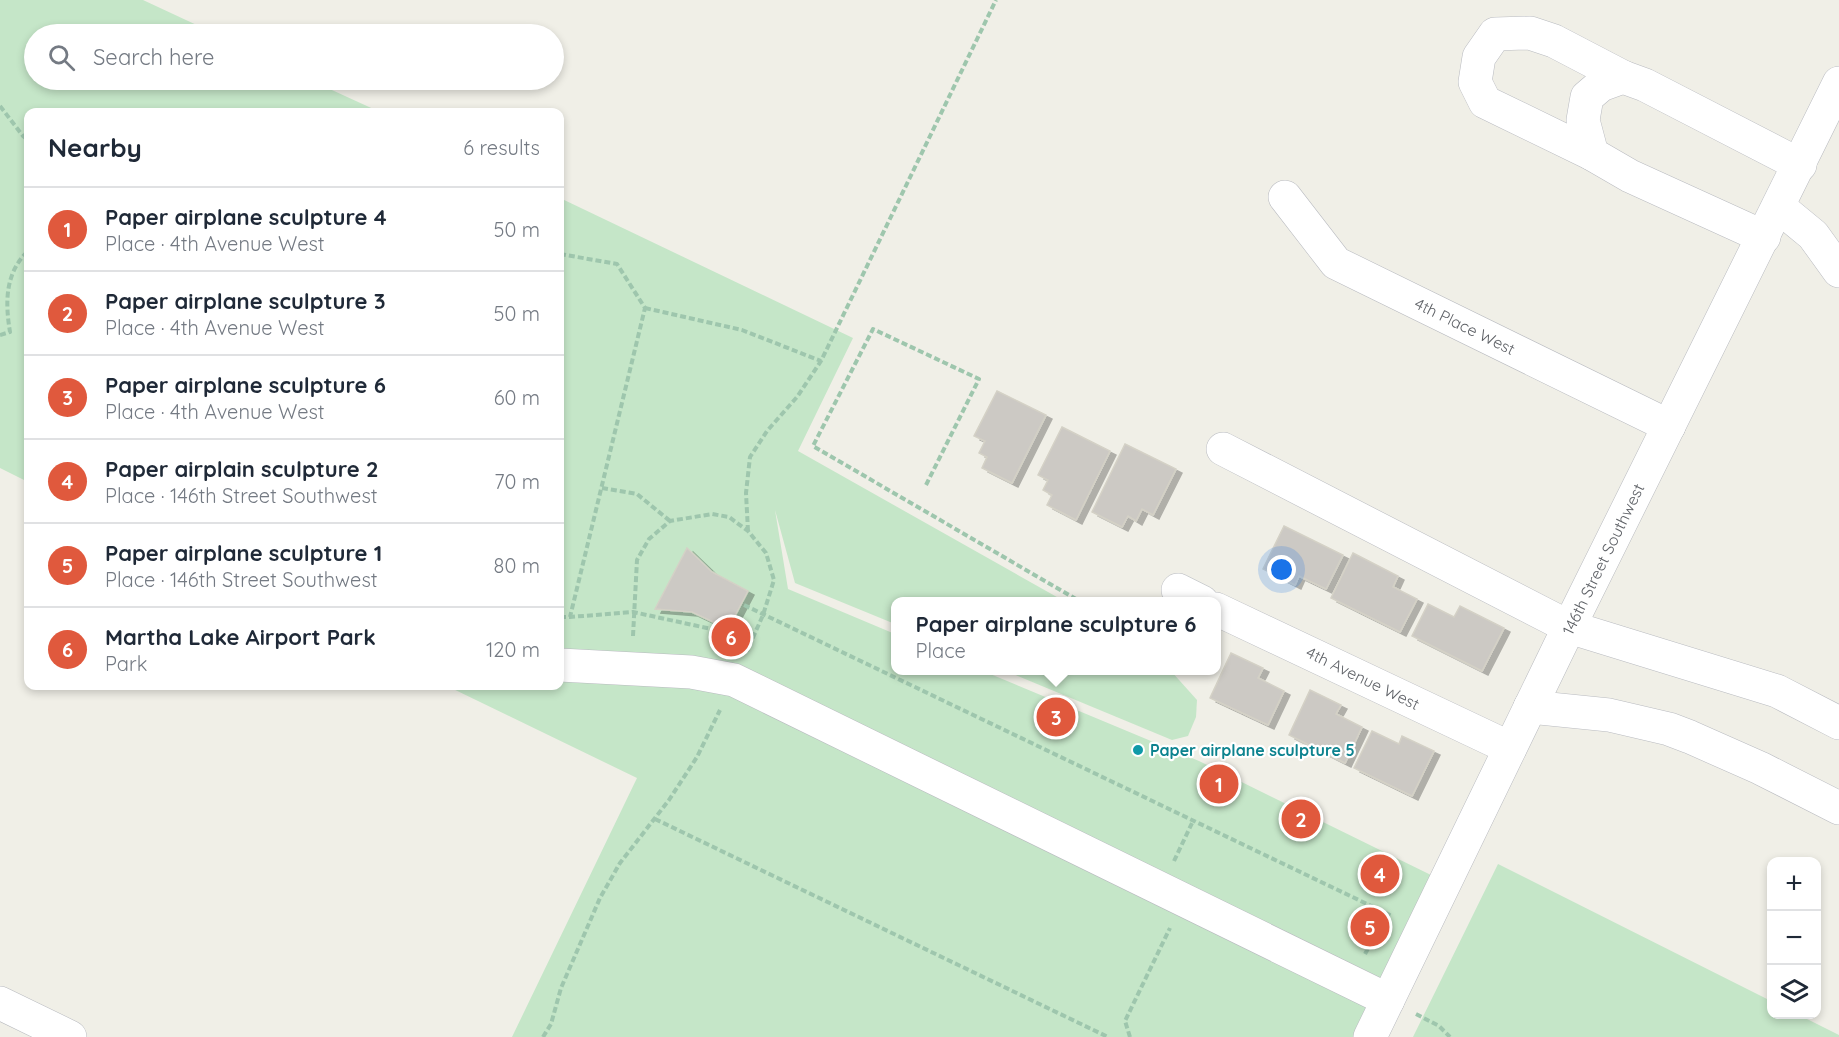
<!DOCTYPE html>
<meta charset="utf-8">
<style>
:root{--surface:#fff;--page:#f2f2f3;--text:#1f2937;--muted:#747a83;--line:#e0e1e3;--accent:#e0593d}
body{margin:0;font-family:Quicksand,sans-serif;background:var(--page);color:var(--text)}
.controls{position:absolute;right:18px;bottom:18px;display:grid;overflow:hidden;border-radius:12px;box-shadow:0 3px 9px #0003}
.controls button{width:54px;height:54px;display:grid;place-items:center;padding:0;border:0;border-bottom:2px solid var(--line);background:var(--surface);color:var(--text);font:30px sans-serif}
.you{position:absolute;left:1282px;top:570px;width:21px;height:21px;margin:-15px;border:4px solid #fff;border-radius:50%;background:#1a73e8;box-shadow:0 0 0 9px #1a73e833}
.badge{display:grid;place-items:center;width:39px;height:39px;border-radius:50%;background:var(--accent);color:#fff;font-size:20px;font-weight:700}
.pin{position:absolute;translate:-50% -50%;border:3px solid #fff;box-shadow:0 2px 6px #0006}
.popup{position:absolute;left:891px;top:597px;width:330px;height:78px;box-sizing:border-box;display:grid;place-content:center;border-radius:12px;background:var(--surface);filter:drop-shadow(0 2px 4px #0005);font-size:20px;white-space:nowrap;color:var(--muted)}
.popup b{font-size:22px;color:var(--text)}
.popup::after{content:'';position:absolute;left:50%;top:100%;margin-left:-12px;border:12px solid transparent;border-top-color:var(--surface)}
.list{margin:0;padding:0;list-style:none}
h2{display:flex;justify-content:space-between;align-items:center;height:78px;margin:0;padding:0 24px;font-size:26px}
h2 small{font-size:20px;font-weight:400;color:var(--muted)}
.list li{display:grid;grid-template-columns:39px 1fr auto;gap:18px;align-items:center;box-sizing:border-box;height:84px;padding:0 24px;border-top:2px solid var(--line)}
.list b{display:block;font-size:22px;white-space:nowrap}
.list p{margin:0;font-size:20px;white-space:nowrap;color:var(--muted)}
.list em{font-size:20px;font-style:normal;color:var(--muted)}
.icon{flex:none;width:33px;height:33px;fill:none;stroke:currentColor;stroke-width:2;stroke-linecap:round;stroke-linejoin:round}
.map{position:relative;flex:none;width:1839px;height:1037px;overflow:hidden}
.search{position:absolute;background:var(--surface);box-shadow:0 3px 9px #0003;left:24px;top:24px;width:540px;height:66px;display:flex;align-items:center;gap:15px;box-sizing:border-box;padding:0 21px;border-radius:33px;color:var(--muted);font-size:22px}
.panel{position:absolute;background:var(--surface);box-shadow:0 3px 9px #0003;left:24px;top:108px;width:540px;height:582px;border-radius:12px}
.map>svg:first-child{display:block}
.green{fill:#c5e6c8}
.building{fill:#ccc9c4;stroke:#d4d1c6;stroke-width:1.5;filter:url(#shadow)}
.lines{fill:none;stroke-linecap:round;stroke-linejoin:round}
.minor-casing{stroke:#b9bbc0;stroke-width:34}
.path{stroke:#9ec6ad;stroke-width:4;stroke-dasharray:6 3;stroke-linecap:butt}
.minor{stroke:#fff;stroke-width:33}
.culture-dot{fill:#0f9aa8;stroke:#fff;stroke-width:2}
.labels{text-anchor:middle;stroke-width:4.5;stroke-linejoin:round;paint-order:stroke}
.street-label{font-size:16px;fill:#5e6166;stroke:#fff}
.culture-label{font-size:16px;font-weight:bold;fill:#0d838f;stroke:#fff;text-anchor:start}
</style>
<div class="map">
<svg width="1839" height="1037" viewBox="0 0 1839 1037">
<defs>
<filter id="shadow"><feDropShadow dx="6" dy="4" stdDeviation="0" flood-color="#0004"/></filter>
</defs>
<rect width="100%" height="100%" fill="#f0efe7"/>
<g class="green">
<polygon points="0,0 143,0 216,34 34,34 34,80 310,80 380,112 28,112 28,482 0,468"/>
<polygon points="560,198 853,338 798,451 1064,601 896,602 895,624 795,583 775,510 788,589 895,634 896,670 983,671 1199,761 1433,876 1355,1037 512,1037 637,778 447,686 560,686"/>
<polygon points="1006,671 1171,671 1197,700 1196,717 1188,736 1172,740"/>
<polygon points="1498,864 1771,1001 1772,1014 1799,1015 1839,1035 1839,1037 1413,1037"/>
</g>
<g class="building">
<polygon points="997,391 1046,415 1012,483 982,468 987,457 979,453 985,441 974,436"/>
<polygon points="1062,427 1110,451 1076,520 1047,505 1052,495 1043,490 1048,480 1038,475"/>
<polygon points="1125,444 1176,469 1153,515 1142,509 1136,521 1128,516 1122,527 1092,512"/>
<polygon points="1284,526 1343,555 1326,589 1299,576 1295,585 1263,569"/>
<polygon points="687,548 712,572 748,591 728,629 692,612 655,609"/>
<polygon points="1353,553 1398,576 1393,587 1417,599 1400,632 1331,598"/>
<polygon points="1428,604 1454,617 1460,606 1504,628 1482,671 1412,636"/>
<polygon points="1231,653 1263,668 1258,678 1284,691 1268,725 1210,698"/>
<polygon points="1310,690 1341,705 1336,714 1362,727 1345,763 1289,735"/>
<polygon points="1372,731 1399,744 1402,736 1434,751 1412,796 1354,768"/>
</g>
<g class="lines">
<defs>
<g id="minor">
<polyline points="1592,154 1485,102 1475,82 1479,57 1495,34 1530,33 1554,41 1623,77"/>
<polyline points="1285,197 1336,263 1669,426"/>
<polyline points="1779,207 1813,235 1839,271"/>
<polyline points="1764,237 1630,176 1592,154 1583,120 1587,97 1601,85 1623,77 1645,85 1800,165"/>
<polyline points="1223,449 1569,627 1777,691 1839,723"/>
<polyline points="1178,590 1202,602"/>
<polyline points="1216,609 1510,748"/>
<polyline points="560,665 691,672 734,680 1388,1000"/>
<polyline points="1530,707 1609,715 1669,729 1690,737 1760,768 1839,808"/>
<polyline points="0,1003 70,1037"/>
<polyline points="1370,1037 1569,627 1839,83"/>
</g>
</defs>
<use href="#minor" class="minor-casing"/>
<g class="path">
<polyline points="0,106 23,136 28,140"/>
<polyline points="560,254 617,264 645,308 570,617"/>
<polyline points="645,308 742,330 821,361"/>
<path d="M0,335L10,332C5,302 5,273 28,251"/>
<polyline points="926,485 979,379 873,329 813,446 1081,602"/>
<polyline points="602,488 637,494 670,521"/>
<polyline points="748,531 746,493 750,457 767,431 797,397 821,361 996,0"/>
<polyline points="744,605 1392,916"/>
<polyline points="560,617 570,617 633,612 730,633 752,641"/>
<polyline points="633,636 637,560 649,539 670,521 712,514 729,517 748,531 766,553 774,580 763,615 747,651"/>
<polyline points="655,819 1108,1037"/>
<polyline points="1174,861 1193,821"/>
<polyline points="1365,954 1370,945 1379,942"/>
<polyline points="1416,1014 1439,1026 1450,1037"/>
<polyline points="543,1037 551,1024 561,988 600,898 620,863 669,800 697,757 720,710"/>
<polyline points="1130,1037 1125,1021 1170,928"/>
</g>
<use href="#minor" class="minor"/>
</g>
<circle class="culture-dot" cx="1138" cy="750" r="6"/>
<g class="labels">
<g class="street-label">
<text transform="translate(1465 326) rotate(26)" y="6">4th Place West</text>
<text transform="translate(1603 559) rotate(-64)" y="6">146th Street Southwest</text>
<text transform="translate(1363 678) rotate(26)" y="6">4th Avenue West</text>
</g>
<g class="culture-label">
<text x="1150" y="756">Paper airplane sculpture 5</text>
</g>
</g>
</svg>
<div class="controls">
<button>+</button>
<button>−</button>
<button><svg class="icon" aria-label="layers" viewBox="0 0 24 24"><path d="M12 4l9 5-9 5-9-5zM3 14l9 5 9-5"/></svg></button>
</div>
<div class="you"></div>
<div class="pin badge" style="left:1219px;top:784px">1</div>
<div class="pin badge" style="left:1301px;top:819px">2</div>
<div class="pin badge" style="left:1056px;top:717px">3</div>
<div class="popup"><b>Paper airplane sculpture 6</b>Place</div>
<div class="pin badge" style="left:1380px;top:874px">4</div>
<div class="pin badge" style="left:1370px;top:927px">5</div>
<div class="pin badge" style="left:731px;top:637px">6</div>
<div class="search"><svg class="icon" aria-label="search" viewBox="0 0 24 24"><circle cx="10" cy="10" r="6"/><path d="M15 15l6 6"/></svg>Search here</div>
<section class="panel">
<h2>Nearby<small>6 results</small></h2>
<ul class="list">
<li><span class="badge">1</span><div><b>Paper airplane sculpture 4</b><p>Place · 4th Avenue West</p></div><em>50 m</em></li>
<li><span class="badge">2</span><div><b>Paper airplane sculpture 3</b><p>Place · 4th Avenue West</p></div><em>50 m</em></li>
<li><span class="badge">3</span><div><b>Paper airplane sculpture 6</b><p>Place · 4th Avenue West</p></div><em>60 m</em></li>
<li><span class="badge">4</span><div><b>Paper airplain sculpture 2</b><p>Place · 146th Street Southwest</p></div><em>70 m</em></li>
<li><span class="badge">5</span><div><b>Paper airplane sculpture 1</b><p>Place · 146th Street Southwest</p></div><em>80 m</em></li>
<li><span class="badge">6</span><div><b>Martha Lake Airport Park</b><p>Park</p></div><em>120 m</em></li>
</ul>
</section>
</div>
